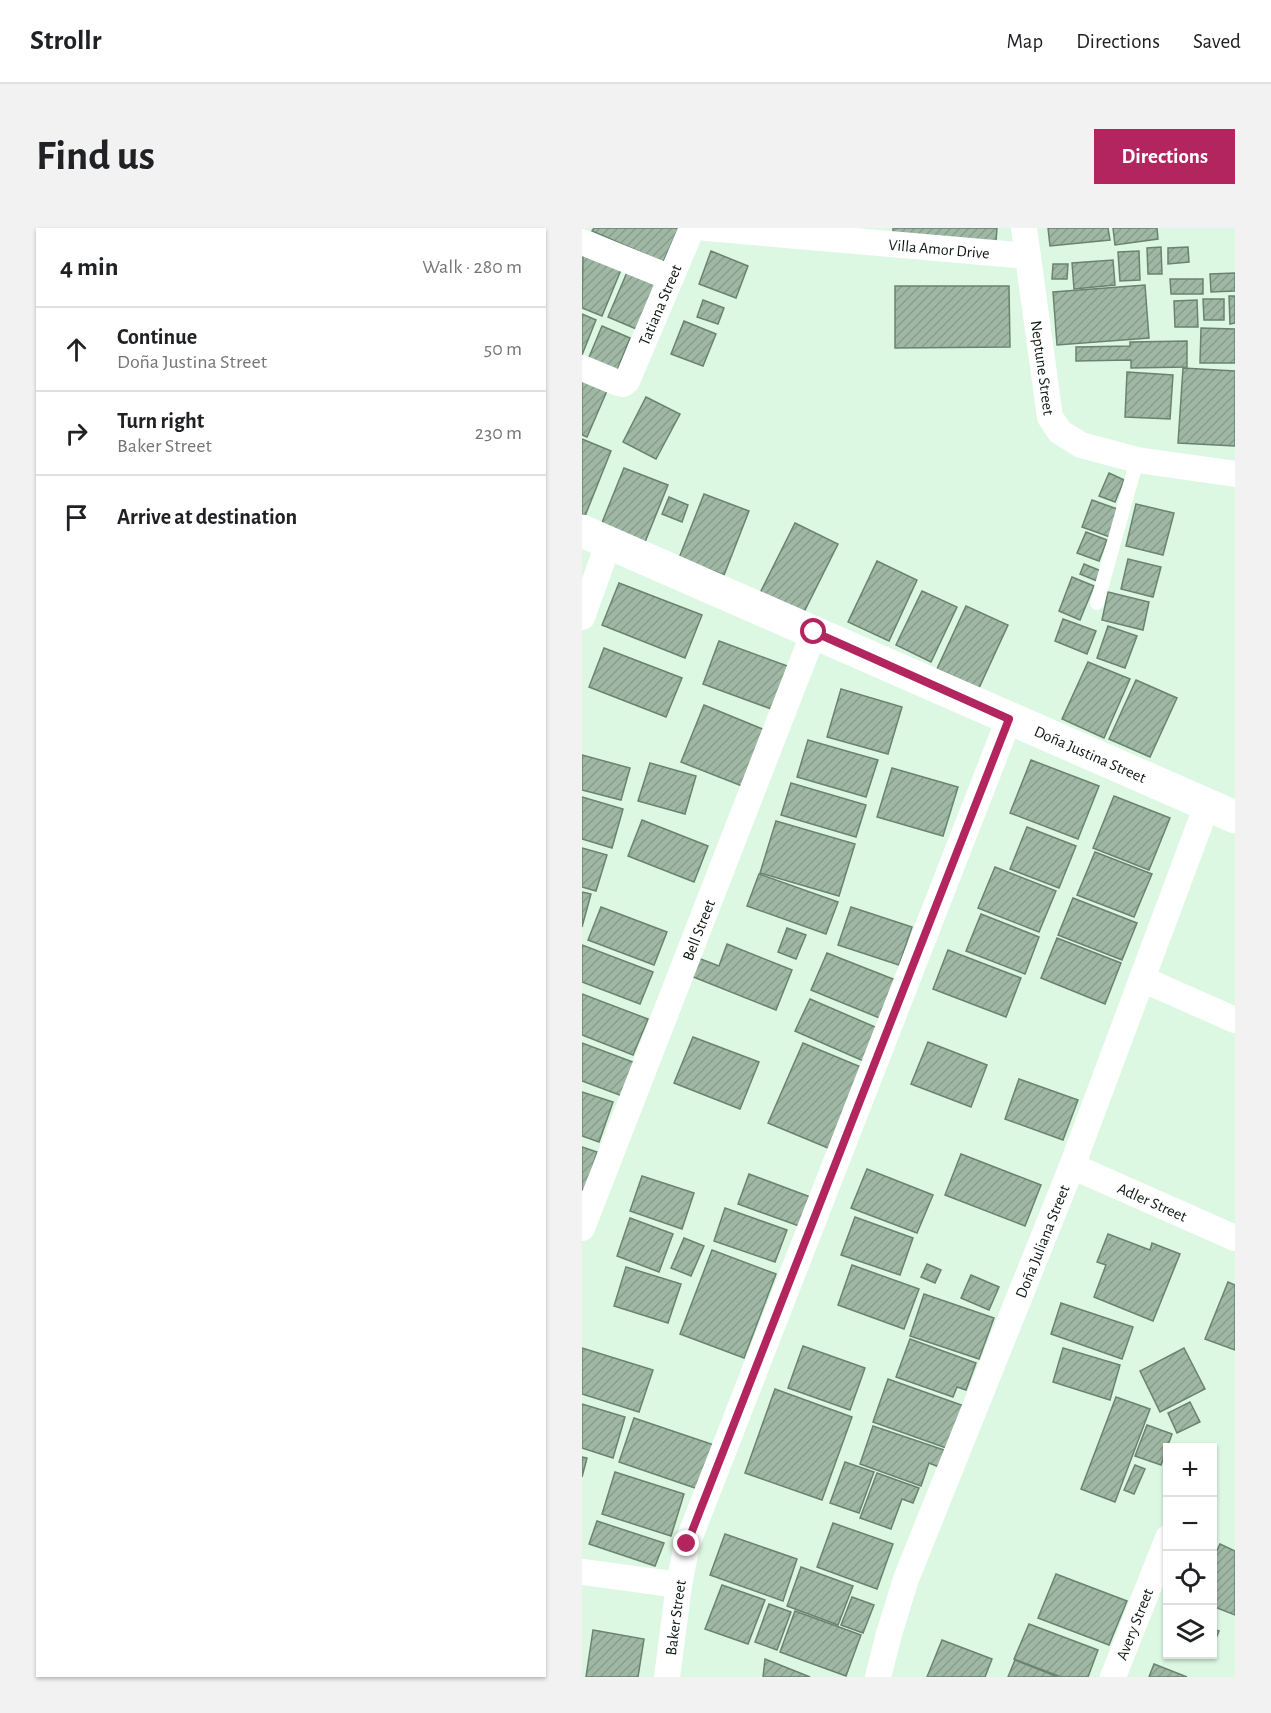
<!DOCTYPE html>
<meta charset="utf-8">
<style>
:root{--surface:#fff;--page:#f2f2f2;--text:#202124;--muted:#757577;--line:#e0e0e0;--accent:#b2255e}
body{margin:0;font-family:"Alegreya Sans",sans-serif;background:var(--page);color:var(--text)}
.controls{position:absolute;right:18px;bottom:18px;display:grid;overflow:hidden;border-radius:0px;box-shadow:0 2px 4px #0004}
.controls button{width:54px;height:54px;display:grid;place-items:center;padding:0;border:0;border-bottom:2px solid var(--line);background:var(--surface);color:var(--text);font:30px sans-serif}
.stop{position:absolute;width:18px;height:18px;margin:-14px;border:4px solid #b2255e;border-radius:50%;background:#fff}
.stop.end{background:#b2255e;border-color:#fff;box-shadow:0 2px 6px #0008}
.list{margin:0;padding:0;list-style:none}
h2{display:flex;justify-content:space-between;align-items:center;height:78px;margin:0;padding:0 24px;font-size:26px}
h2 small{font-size:20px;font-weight:400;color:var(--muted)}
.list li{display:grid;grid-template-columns:39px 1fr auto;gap:18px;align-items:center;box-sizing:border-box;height:84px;padding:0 24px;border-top:2px solid var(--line)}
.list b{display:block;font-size:22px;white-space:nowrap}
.list p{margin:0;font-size:20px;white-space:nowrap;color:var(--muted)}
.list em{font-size:20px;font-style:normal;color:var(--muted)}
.icon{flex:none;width:33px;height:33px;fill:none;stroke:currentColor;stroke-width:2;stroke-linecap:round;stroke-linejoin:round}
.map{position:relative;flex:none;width:653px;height:1449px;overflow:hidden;border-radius:0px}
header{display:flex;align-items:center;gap:36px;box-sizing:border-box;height:84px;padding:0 30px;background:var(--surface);border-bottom:2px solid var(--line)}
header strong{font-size:28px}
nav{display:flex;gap:33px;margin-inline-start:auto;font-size:21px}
.intro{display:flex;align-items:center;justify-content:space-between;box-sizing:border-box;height:144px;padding:0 36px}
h1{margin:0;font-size:42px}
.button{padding:15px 27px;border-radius:0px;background:var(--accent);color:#fff;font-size:21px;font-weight:700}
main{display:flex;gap:36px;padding:0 36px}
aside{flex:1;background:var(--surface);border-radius:0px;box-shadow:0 2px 4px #0004}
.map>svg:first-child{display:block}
.building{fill:url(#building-hatch);stroke:#6a8370;stroke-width:1.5}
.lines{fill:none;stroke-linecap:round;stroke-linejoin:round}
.service{stroke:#fff;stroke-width:14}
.minor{stroke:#fff;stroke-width:26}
.tertiary{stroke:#fff;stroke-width:33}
.route{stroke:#b2255e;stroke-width:8}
.labels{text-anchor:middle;stroke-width:4.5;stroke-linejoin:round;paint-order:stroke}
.street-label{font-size:16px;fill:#0e1811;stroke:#fff}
</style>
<header>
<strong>Strollr</strong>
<nav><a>Map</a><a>Directions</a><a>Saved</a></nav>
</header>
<div class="intro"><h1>Find us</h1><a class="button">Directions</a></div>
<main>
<aside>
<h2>4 min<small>Walk · 280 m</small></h2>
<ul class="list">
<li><svg class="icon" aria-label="ahead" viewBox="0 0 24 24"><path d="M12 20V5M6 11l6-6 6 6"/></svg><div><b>Continue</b><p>Doña Justina Street</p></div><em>50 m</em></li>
<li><svg class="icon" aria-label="right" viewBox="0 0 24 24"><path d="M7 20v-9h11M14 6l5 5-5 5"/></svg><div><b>Turn right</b><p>Baker Street</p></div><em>230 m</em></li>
<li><svg class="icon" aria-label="arrive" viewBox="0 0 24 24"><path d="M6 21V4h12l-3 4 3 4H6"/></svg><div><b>Arrive at destination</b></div></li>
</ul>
</aside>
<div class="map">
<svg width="653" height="1449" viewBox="0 0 653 1449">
<defs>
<pattern id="building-hatch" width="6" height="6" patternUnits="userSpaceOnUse" patternTransform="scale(1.5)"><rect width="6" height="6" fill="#9eb8a4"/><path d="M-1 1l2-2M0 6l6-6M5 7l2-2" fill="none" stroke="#879d8c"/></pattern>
</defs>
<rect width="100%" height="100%" fill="#dcf8e2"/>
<g class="building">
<polygon points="12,0 94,0 96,1 81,34 10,3"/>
<polygon points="311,0 415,0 414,14 311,6"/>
<polygon points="466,0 526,0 528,12 468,18"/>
<polygon points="531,0 575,0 576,11 533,17"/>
<polygon points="579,19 580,46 566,46 565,20"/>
<polygon points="606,19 607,34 586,36 586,20"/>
<polygon points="129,23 166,38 154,70 117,56"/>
<polygon points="557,23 558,52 538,53 536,24"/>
<polygon points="1,27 39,42 20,88 0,80"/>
<polygon points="531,32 533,57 492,61 490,35"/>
<polygon points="471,36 486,36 485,51 470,51"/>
<polygon points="46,42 79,55 59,103 26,89"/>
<polygon points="653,45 653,63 629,64 628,46"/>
<polygon points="588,51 621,51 621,66 589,66"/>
<polygon points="563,57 567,110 475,117 471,64"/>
<polygon points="313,58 427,58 428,119 313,120"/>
<polygon points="647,68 653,68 653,95 648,96"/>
<polygon points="621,71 642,71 642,92 622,92"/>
<polygon points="121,72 142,80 136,96 115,89"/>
<polygon points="615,72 616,99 593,99 592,73"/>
<polygon points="0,86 14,92 0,127"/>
<polygon points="102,93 134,106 121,138 89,126"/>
<polygon points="20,98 48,110 34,145 5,134"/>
<polygon points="619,100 653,101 653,135 618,135"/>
<polygon points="605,113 605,139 549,140 549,132 494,133 494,119 548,118 548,114"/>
<polygon points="601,140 653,143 653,218 596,215"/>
<polygon points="545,144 591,147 588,191 543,189"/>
<polygon points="0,152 25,163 5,209 0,207"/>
<polygon points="64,169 98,186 74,231 41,214"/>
<polygon points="0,211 29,223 3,288 0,287"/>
<polygon points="42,240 86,257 63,314 19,297"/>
<polygon points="527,245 542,252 533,274 517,268"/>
<polygon points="122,266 167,283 142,347 97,330"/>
<polygon points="87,269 106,277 100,294 80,286"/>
<polygon points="510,272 538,282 528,309 500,299"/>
<polygon points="554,276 592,285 581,327 544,318"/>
<polygon points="213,295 256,316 221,386 178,365"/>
<polygon points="504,304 525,312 517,333 495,325"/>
<polygon points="546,331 579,339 571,369 539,361"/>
<polygon points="295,333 335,352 307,413 266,394"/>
<polygon points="502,336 519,343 515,353 498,346"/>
<polygon points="490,349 512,358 498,392 477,383"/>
<polygon points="37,355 120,387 103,430 20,397"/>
<polygon points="340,363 375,379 349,434 314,417"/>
<polygon points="526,364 567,374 561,402 520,392"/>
<polygon points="384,378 426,397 397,460 355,441"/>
<polygon points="481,391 514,403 505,426 473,413"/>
<polygon points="526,398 555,408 543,440 515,430"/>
<polygon points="137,413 208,439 192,482 121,456"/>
<polygon points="22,420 100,450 84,489 7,459"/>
<polygon points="506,434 548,451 522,510 480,491"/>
<polygon points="554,452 595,470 568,529 527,511"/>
<polygon points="259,461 320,479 306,526 245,509"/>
<polygon points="122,477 183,502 160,558 99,534"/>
<polygon points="226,512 296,532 284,569 215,549"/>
<polygon points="0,527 48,540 39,572 0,562"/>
<polygon points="449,532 517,558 496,611 428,585"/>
<polygon points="68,535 114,548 103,586 56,573"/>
<polygon points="310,540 376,559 361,608 295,589"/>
<polygon points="209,555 284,577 274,609 199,587"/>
<polygon points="532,568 588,590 567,642 511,620"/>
<polygon points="0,569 41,581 30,620 0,611"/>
<polygon points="60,592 126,618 112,654 46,628"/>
<polygon points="194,593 273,616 257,668 178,645"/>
<polygon points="445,599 494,618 477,660 428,641"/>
<polygon points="0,620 25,627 14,663 0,659"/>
<polygon points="513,624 570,646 552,689 495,667"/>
<polygon points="413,639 474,663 457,704 396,680"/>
<polygon points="177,646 256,674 244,706 165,678"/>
<polygon points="0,664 9,666 0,699"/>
<polygon points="491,670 555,695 540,732 476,707"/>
<polygon points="19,679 85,704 72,737 6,712"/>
<polygon points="269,679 330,699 317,737 256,717"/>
<polygon points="399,686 457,709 443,746 384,723"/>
<polygon points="205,700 224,707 214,731 196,724"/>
<polygon points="475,710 539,735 523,776 459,750"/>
<polygon points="145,716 210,742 194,782 109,748 116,730 137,738"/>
<polygon points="0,717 71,744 58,776 0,754"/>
<polygon points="366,722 439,750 424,789 351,761"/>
<polygon points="245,725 316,753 300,791 229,762"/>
<polygon points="0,766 66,791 51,827 0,807"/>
<polygon points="228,771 300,802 286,835 213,803"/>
<polygon points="111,809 177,834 158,881 92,855"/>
<polygon points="346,814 405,837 389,879 329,856"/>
<polygon points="0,815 56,836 43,869 0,853"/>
<polygon points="221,815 281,840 246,920 186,895"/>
<polygon points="437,851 496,872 481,912 423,891"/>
<polygon points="0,864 31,874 17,914 0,908"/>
<polygon points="0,919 15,924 3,963 0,962"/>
<polygon points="379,926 459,957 443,998 363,967"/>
<polygon points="285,941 351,967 335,1005 269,980"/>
<polygon points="167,946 231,970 220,999 156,976"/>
<polygon points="60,948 112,965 100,1001 48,983"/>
<polygon points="143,980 205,1002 193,1034 132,1013"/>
<polygon points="273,989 331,1010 318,1047 259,1027"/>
<polygon points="48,990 91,1006 77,1044 35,1028"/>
<polygon points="526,1006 568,1022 570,1015 598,1026 571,1093 512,1069 524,1037 515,1034"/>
<polygon points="102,1010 122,1018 109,1048 89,1040"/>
<polygon points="130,1022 194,1046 162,1130 98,1106"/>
<polygon points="345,1036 359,1042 353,1055 339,1049"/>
<polygon points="270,1037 337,1061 322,1101 256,1077"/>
<polygon points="44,1039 99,1056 86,1095 32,1078"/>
<polygon points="389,1047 417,1059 407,1082 379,1070"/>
<polygon points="646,1054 653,1057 653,1122 623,1111"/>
<polygon points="342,1066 412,1090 397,1131 328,1108"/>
<polygon points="479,1075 551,1099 540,1131 469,1106"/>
<polygon points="328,1111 394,1135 384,1162 375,1159 371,1169 314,1149"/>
<polygon points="221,1118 283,1140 268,1182 206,1160"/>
<polygon points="0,1120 71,1142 57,1184 0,1166"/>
<polygon points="481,1120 538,1137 528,1172 471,1154"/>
<polygon points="602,1120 623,1161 578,1184 558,1143"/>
<polygon points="306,1151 382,1178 367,1221 291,1194"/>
<polygon points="193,1161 270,1189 240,1272 163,1245"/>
<polygon points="534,1169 568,1181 533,1274 499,1261"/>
<polygon points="608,1174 618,1194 595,1205 586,1185"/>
<polygon points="0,1176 43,1189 31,1230 0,1220"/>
<polygon points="52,1190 132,1217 116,1261 37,1234"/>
<polygon points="565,1197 590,1206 579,1237 553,1228"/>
<polygon points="291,1198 368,1224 362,1241 347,1235 339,1258 278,1236"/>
<polygon points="0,1229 5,1230 0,1249"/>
<polygon points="263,1234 292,1244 277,1285 248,1275"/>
<polygon points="553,1237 563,1241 552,1266 542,1262"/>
<polygon points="33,1244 102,1266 89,1308 20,1286"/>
<polygon points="295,1245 337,1260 331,1275 320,1271 309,1301 278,1290"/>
<polygon points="15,1293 82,1315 73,1338 7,1316"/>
<polygon points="251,1295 311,1316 295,1361 235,1339"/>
<polygon points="143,1306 215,1331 201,1373 128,1347"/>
<polygon points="638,1316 653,1323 653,1387 630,1378 630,1333"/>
<polygon points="219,1339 271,1358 256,1397 205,1378"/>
<polygon points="474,1346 545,1373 527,1417 456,1390"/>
<polygon points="140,1357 183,1372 166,1416 123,1401"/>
<polygon points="270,1369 292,1377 281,1405 259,1397"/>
<polygon points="187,1376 209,1384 195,1422 173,1414"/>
<polygon points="213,1383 279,1407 264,1448 198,1424"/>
<polygon points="447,1396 516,1422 506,1449 479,1449 432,1431"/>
<polygon points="630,1401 637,1403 630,1420"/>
<polygon points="11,1402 62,1411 56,1449 4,1449"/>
<polygon points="360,1412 410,1431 403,1449 345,1449"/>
<polygon points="183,1431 228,1449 181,1449"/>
<polygon points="433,1432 476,1449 426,1449"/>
<polygon points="572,1436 605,1449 567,1449"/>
</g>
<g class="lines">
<polyline class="service" points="515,375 555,232"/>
<g class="minor">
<path id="s1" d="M124,0L446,28"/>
<path id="s2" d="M442,0L468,189L478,204L499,217L555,232L653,246"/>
<polyline points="0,14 89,50"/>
<path id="s3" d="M0,140L36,155L41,156L45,153L110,0"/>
<polyline points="0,389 27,314"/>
<polyline points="560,751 653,792"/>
<path id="s4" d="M490,938L653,1010"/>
<path id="s5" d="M0,1000L232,404"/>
<polyline points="0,1344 97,1357"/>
<path id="s6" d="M85,1449L97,1357L105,1316L427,491"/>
<path id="s7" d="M296,1449L307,1406L324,1351L490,938L625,577"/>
<path id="s8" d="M531,1449L586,1310"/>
</g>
<path class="tertiary" id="s9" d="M0,303L653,589"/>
</g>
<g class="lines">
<polyline class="route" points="105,1316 427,491 232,404"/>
</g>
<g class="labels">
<g class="street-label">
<text dy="6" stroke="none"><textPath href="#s1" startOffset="234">Villa Amor Drive</textPath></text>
<text dy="6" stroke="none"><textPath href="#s3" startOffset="132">Tatiana Street</textPath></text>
<text dy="6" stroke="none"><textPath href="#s2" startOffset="141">Neptune Street</textPath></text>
<text dy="6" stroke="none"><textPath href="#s9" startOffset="555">Doña Justina Street</textPath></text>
<text dy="6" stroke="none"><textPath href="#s5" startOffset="320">Bell Street</textPath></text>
<text dy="6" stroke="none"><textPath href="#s4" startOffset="88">Adler Street</textPath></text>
<text dy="6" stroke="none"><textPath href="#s7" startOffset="466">Doña Juliana Street</textPath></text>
<text dy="6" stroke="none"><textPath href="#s6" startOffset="60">Baker Street</textPath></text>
<text dy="6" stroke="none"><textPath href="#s8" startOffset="57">Avery Street</textPath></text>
</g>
</g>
</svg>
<div class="controls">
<button>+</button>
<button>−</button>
<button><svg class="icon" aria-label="locate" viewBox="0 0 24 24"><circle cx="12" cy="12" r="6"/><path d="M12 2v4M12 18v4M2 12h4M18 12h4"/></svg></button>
<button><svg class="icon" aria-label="layers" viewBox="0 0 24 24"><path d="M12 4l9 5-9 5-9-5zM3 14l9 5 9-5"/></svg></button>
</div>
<div class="stop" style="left:232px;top:404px"></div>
<div class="stop end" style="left:105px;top:1316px"></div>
</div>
</main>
